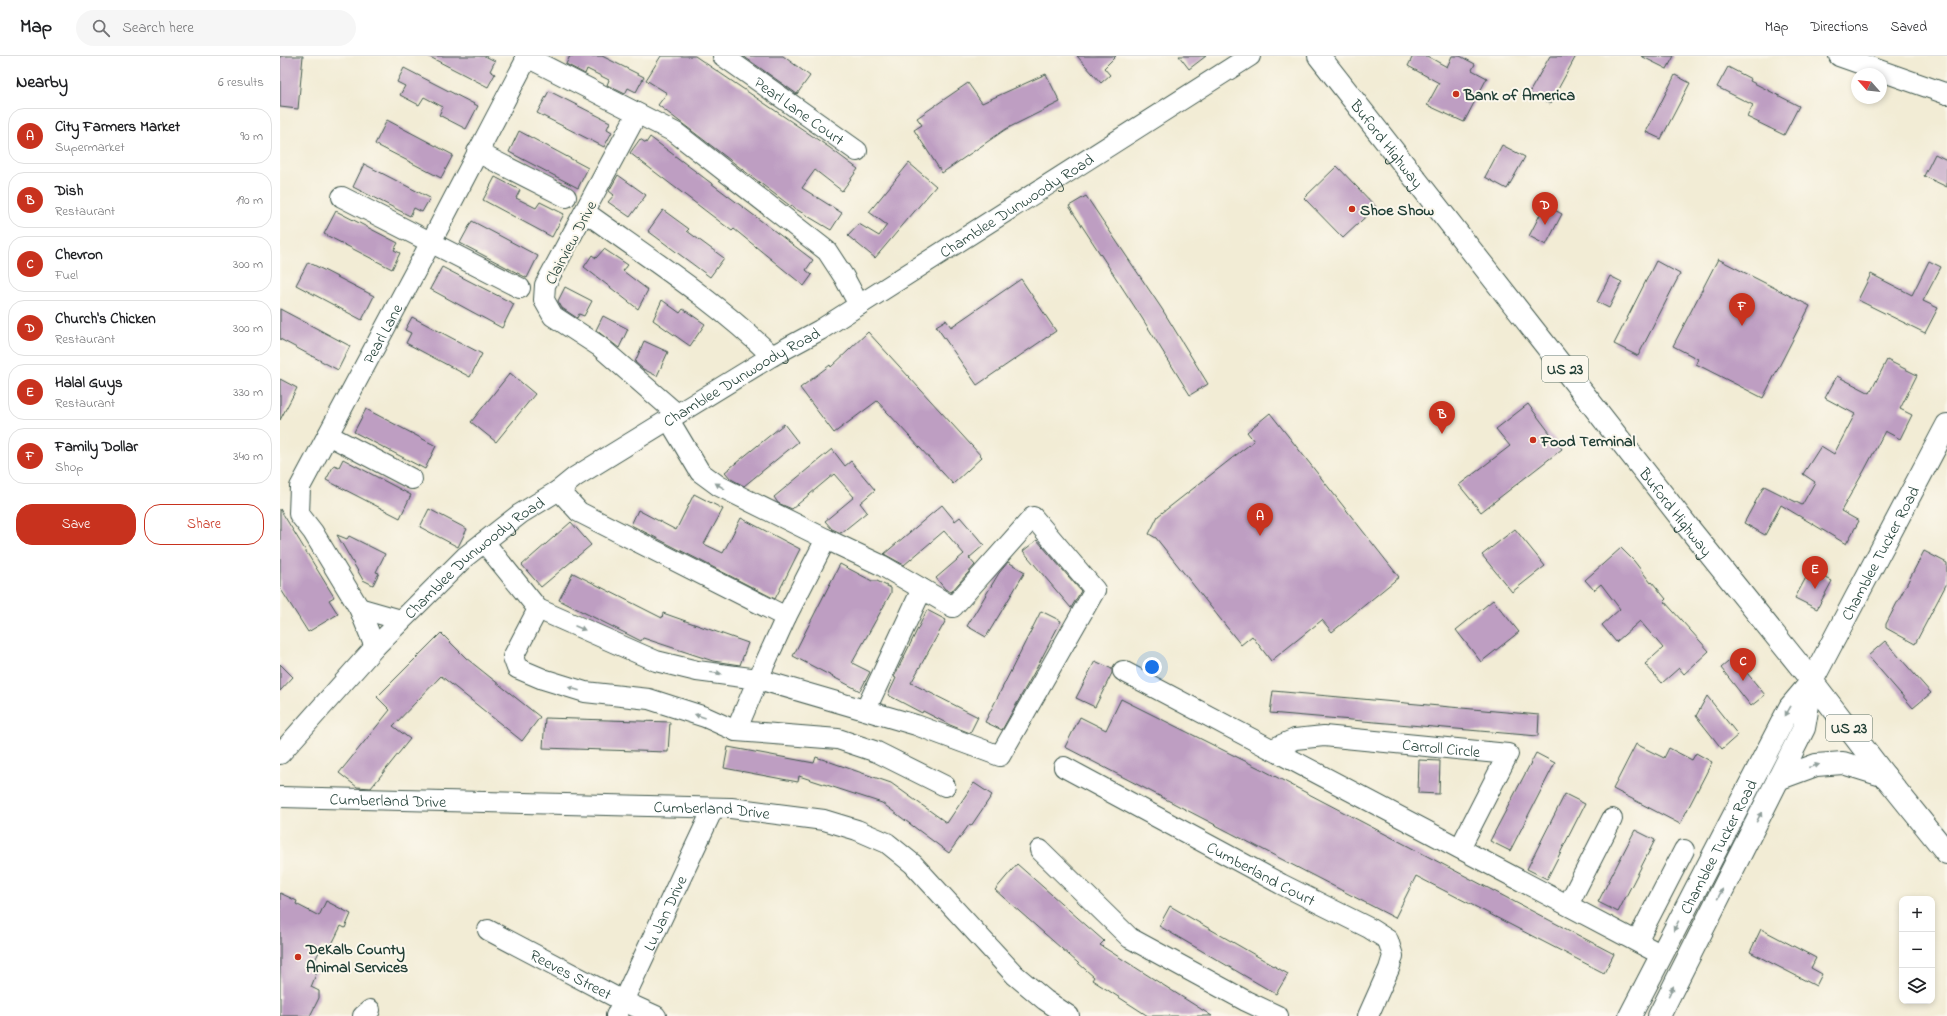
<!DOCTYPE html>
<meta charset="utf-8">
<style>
:root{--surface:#fff;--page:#f6f6f6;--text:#202124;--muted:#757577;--line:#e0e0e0;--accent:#c8321e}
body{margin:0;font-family:"Indie Flower",sans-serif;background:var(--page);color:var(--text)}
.controls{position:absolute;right:12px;bottom:12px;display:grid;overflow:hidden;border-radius:8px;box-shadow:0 2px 6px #0003}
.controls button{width:36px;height:36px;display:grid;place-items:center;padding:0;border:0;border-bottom:1px solid var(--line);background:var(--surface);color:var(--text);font:20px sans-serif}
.compass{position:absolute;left:1571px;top:12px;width:36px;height:36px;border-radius:50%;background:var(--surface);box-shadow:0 2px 6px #0003;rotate:297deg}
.you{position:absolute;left:872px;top:611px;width:14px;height:14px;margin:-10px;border:3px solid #fff;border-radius:50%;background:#1a73e8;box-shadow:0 0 0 6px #1a73e833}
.badge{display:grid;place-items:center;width:26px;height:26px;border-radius:50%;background:var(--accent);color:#fff;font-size:13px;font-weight:700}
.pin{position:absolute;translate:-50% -33px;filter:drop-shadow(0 1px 2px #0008)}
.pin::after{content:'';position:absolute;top:21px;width:14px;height:12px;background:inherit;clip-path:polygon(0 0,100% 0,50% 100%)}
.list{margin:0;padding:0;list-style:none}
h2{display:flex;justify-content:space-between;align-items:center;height:52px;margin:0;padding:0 16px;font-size:17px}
h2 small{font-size:13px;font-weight:400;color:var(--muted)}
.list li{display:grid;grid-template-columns:26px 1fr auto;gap:12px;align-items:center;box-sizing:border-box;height:56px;margin:0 8px 8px;padding:0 8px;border:1px solid var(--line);border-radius:16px}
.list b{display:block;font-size:15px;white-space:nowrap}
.list p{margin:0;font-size:13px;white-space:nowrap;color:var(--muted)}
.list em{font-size:13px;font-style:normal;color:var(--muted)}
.actions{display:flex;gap:8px;padding:12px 16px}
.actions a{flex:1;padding:9px 0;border:1px solid var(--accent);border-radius:16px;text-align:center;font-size:14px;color:var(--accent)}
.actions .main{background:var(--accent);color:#fff}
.icon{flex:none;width:22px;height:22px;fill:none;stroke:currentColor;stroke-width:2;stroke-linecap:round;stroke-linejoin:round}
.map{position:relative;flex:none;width:1667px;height:960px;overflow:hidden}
header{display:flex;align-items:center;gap:24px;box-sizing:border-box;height:56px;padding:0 20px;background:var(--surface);border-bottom:1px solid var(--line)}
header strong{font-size:19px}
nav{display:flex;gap:22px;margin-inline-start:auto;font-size:14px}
.search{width:280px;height:36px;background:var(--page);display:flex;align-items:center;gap:10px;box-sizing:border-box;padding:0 14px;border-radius:22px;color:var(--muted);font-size:15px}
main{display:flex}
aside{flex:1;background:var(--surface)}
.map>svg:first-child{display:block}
.building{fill:#be9ec2}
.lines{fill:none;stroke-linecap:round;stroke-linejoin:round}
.minor-casing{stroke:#3f574c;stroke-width:22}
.major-casing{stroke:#3f574c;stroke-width:24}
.minor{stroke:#fff;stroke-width:20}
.major{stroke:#fff;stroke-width:22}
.oneway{fill:#8f9e9a}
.poi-dot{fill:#c8321e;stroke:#fbf7ec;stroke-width:1.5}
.labels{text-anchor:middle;stroke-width:4;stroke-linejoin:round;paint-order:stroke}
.shield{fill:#fbf7ec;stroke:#61756b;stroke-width:1}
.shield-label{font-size:15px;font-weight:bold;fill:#1f3d34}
.poi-label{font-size:16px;font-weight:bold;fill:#1f3d34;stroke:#fbf7ec;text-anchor:start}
.street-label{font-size:16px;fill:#1f3d34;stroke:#fbf7ec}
</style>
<header>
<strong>Map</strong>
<div class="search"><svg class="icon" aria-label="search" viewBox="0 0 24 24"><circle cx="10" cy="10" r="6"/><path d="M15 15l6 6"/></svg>Search here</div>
<nav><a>Map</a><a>Directions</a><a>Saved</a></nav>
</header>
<main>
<aside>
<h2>Nearby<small>6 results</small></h2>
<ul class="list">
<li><span class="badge">A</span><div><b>City Farmers Market</b><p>Supermarket</p></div><em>90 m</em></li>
<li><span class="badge">B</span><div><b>Dish</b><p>Restaurant</p></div><em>190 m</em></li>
<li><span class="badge">C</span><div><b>Chevron</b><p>Fuel</p></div><em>300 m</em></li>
<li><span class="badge">D</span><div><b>Church's Chicken</b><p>Restaurant</p></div><em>300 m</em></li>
<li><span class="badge">E</span><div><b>Halal Guys</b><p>Restaurant</p></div><em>330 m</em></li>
<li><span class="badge">F</span><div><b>Family Dollar</b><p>Shop</p></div><em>340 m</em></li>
</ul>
<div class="actions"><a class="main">Save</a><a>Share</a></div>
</aside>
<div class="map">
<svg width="1667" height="960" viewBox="0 0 1667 960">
<rect width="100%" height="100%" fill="#fbf7ec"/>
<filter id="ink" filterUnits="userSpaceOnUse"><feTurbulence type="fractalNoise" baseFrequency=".025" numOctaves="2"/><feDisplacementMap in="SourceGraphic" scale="8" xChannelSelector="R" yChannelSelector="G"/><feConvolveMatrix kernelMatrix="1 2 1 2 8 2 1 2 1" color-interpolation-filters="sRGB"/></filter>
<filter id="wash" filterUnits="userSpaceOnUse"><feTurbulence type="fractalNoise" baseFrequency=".012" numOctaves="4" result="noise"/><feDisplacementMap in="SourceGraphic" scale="16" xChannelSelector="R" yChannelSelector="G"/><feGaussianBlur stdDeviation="0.9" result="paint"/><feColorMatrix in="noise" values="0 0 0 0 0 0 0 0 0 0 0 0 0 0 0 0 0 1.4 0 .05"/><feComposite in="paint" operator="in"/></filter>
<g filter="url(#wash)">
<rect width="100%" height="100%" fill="#f2ecd5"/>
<g id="blocks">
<g class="building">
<polygon points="0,0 23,0 18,53 0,51"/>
<polygon points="148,0 205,0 215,5 210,15 215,18 208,31"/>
<polygon points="290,0 322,0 364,21 356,36 348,32 345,38 327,29 329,24 307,13 305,18 286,8"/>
<polygon points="381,0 415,0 550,92 578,113 562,135 535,114 522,132 562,157 551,174 509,149 378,49 387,37 366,24"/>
<polygon points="463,0 503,0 530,20 517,38"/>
<polygon points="797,0 836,0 824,12 830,19 821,27"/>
<polygon points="899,0 926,0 909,13"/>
<polygon points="1133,0 1147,0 1167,11 1172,0 1180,0 1195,8 1192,14 1207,22 1184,66 1147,49 1159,27 1128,10"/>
<polygon points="1270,0 1296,0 1270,48 1249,37"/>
<polygon points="1361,0 1394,0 1387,13"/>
<polygon points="1448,11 1471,23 1470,25 1519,50 1504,79 1467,61 1473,49 1437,31"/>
<polygon points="124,12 198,50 186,73 159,59 163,51 144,41 139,49 120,39 125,30 117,26"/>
<polygon points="766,18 780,46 726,73 662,117 634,74 642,69 637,62 688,27 702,47"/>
<polygon points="1395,19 1410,27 1381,83 1366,76"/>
<polygon points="269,35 330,66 327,73 332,76 324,91 257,57"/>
<polygon points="107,64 173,99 161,122 95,88"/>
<polygon points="239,75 308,112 298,132 229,96"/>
<polygon points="370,81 533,204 526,214 532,219 524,230 454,173 452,175 350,97 360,83 366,87"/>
<polygon points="1222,89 1245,101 1227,133 1205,121"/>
<polygon points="1655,98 1667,104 1667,131 1644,120"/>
<polygon points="629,107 656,130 595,202 568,180 579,168 599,180 607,169 589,156"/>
<polygon points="84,108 150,142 142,156 134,152 130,160 73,131"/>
<polygon points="1057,110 1096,151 1063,182 1024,142"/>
<polygon points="338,119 366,139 350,161 328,146 334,139 329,135"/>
<polygon points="215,121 240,134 236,142 256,152 260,146 284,158 272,181 203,144"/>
<polygon points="806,140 882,253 928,328 910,339 862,262 789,150"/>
<polygon points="1265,149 1282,158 1266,189 1249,180"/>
<polygon points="383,154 409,173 407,175 444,202 430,221 368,175"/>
<polygon points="56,155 118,187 114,194 120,197 112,213 44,178"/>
<polygon points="192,165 258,200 247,222 180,187"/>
<polygon points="324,193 348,209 343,215 368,234 358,253 304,211 312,199 316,202"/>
<polygon points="1438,203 1530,250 1483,342 1416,308 1418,303 1393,290"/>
<polygon points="1376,205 1400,218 1358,300 1334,288"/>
<polygon points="1649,205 1661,211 1643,245 1658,252 1645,277 1578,244 1591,218 1632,239"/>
<polygon points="28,206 94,240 82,264 16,229"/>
<polygon points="162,211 234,248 222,272 150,233"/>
<polygon points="1330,220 1342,226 1329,252 1317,246"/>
<polygon points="741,223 776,275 697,329 656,270 666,264 671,271"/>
<polygon points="285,231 312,245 304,260 299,258 297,262 282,252 278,245"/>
<polygon points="382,244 400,257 403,253 425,268 410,290 373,264"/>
<polygon points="0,253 70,290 58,314 0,283"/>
<polygon points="323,260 348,273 339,292 316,274"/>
<polygon points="132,261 202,298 190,321 126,287 131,277 125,274"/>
<polygon points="588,276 702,401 673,428 597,345 554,377 520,332 550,309 551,311"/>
<polygon points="364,285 388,296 377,320 363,313 355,306"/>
<polygon points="1607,304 1637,319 1620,353 1632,359 1620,383 1605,375 1584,415 1561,455 1579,465 1566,488 1501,449 1485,479 1464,467 1484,430 1522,449 1535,426 1523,418 1541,390 1554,398 1575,358 1545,342 1557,320 1590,337"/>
<polygon points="230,317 255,338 216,386 191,366"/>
<polygon points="0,323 17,332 0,364"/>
<polygon points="1248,348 1282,393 1201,456 1179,429 1230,390 1216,373"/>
<polygon points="86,353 156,390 145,413 74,376"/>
<polygon points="990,357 1119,521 1052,576 1042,564 991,605 972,580 961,589 876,482 869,478 878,460 974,385 967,376"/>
<polygon points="504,368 518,386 464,430 451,423 445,416"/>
<polygon points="552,393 565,410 571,405 595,434 580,447 587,456 561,477 552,473 545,465 574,441 554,418 512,453 498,447 494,441"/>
<polygon points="63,403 131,439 120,462 46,424 54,409 59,411"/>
<polygon points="414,438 443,453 424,488 443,497 461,462 520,493 495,543 351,469 358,454 396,474"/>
<polygon points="662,449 675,465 680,461 704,489 689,502 695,509 671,536 665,533 656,522 684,498 664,475 624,509 604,498"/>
<polygon points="0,453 54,541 49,544 58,558 28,576 0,532"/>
<polygon points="149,453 187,473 178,491 140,471"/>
<polygon points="291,466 311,489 261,531 242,509"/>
<polygon points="1235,473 1265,510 1232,536 1202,499"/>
<polygon points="57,479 67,483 69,480 105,498 96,516 99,517 93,529 83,524"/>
<polygon points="757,484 801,535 791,552 743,495"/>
<polygon points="1341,492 1354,505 1371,527 1372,526 1386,543 1384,545 1429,595 1404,618 1399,612 1382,627 1365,608 1383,592 1360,565 1336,586 1322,569 1340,553 1321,528 1314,534 1305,524"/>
<polygon points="1644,495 1667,507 1667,527 1635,588 1606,572 1606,568"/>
<polygon points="728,506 745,516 706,581 687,570 719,517"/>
<polygon points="560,508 592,525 597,525 611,532 611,537 572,607 590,616 580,635 513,600"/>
<polygon points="1530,514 1552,525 1537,553 1515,542"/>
<polygon points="293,517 382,562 383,557 468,587 460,609 433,605 363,582 361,585 279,544"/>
<polygon points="1213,544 1239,576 1201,606 1176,574"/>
<polygon points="647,554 666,564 631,627 698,661 690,677 670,669 643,655 642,657 608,639 616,622 614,621"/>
<polygon points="761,555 781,565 756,613 722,674 705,666"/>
<polygon points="161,577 186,602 260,661 242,685 161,620 113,670 130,683 91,732 77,731 59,717 110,654 97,641"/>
<polygon points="1605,585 1651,637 1633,652 1588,600"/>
<polygon points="1454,601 1485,639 1471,650 1441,612"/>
<polygon points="815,605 832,613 832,617 815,651 796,642"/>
<polygon points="0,608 13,621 0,635"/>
<polygon points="993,635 1259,659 1258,680 990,657"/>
<polygon points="1427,640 1458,679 1442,693 1416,660"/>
<polygon points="841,643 981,713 1334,898 1324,917 1136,820 1115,862 785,691 800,661 826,674"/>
<polygon points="265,662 390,666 388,696 263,692"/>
<polygon points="1356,688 1384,702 1389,692 1412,704 1416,697 1432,706 1400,768 1333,733"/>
<polygon points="448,691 534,707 536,701 611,727 667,767 694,727 712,739 691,770 689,769 669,797 602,747 519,720 518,726 444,712"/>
<polygon points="1256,697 1275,707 1230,795 1210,785"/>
<polygon points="1139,704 1160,705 1159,738 1138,737"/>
<polygon points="1285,738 1305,748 1267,823 1247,813"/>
<polygon points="1355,774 1375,784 1338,856 1318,846"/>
<polygon points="737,808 824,885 820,889 932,960 868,960 812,924 814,921 715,834"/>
<polygon points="0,837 17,845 16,848 39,860 46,845 71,858 65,872 61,870 49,894 42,890 33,908 39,911 31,931 39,935 39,942 30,960 0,960"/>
<polygon points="890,850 1008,918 996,938 879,870"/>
<polygon points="1481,873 1536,902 1531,912 1542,918 1536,930 1470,896"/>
</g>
</g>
</g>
<g filter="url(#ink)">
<use href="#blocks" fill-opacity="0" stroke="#3f574c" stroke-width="1"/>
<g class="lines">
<defs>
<g id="minor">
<polyline points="245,0 396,77 547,195 564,221 579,249"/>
<path id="s1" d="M443,0L577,95"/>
<polyline points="1559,0 1667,38"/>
<polyline points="357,58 265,229 264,244 273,260 319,290 397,358"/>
<polyline points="197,96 286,141"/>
<polyline points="62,141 240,232"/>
<path d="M305,156C369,202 436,245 492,300"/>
<polyline points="48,379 132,423"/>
<polyline points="279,434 299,456 506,561 546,483 439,430 420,416 389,364"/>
<polyline points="204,486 258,553 376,605 417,615 478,623 456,675"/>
<polyline points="79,552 121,564"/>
<polyline points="258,553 233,601 237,612 263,623 305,636 369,643 425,661 456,675 558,683 597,696 665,730"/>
<polyline points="506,561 478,623 636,669 720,700 815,534 753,461 673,551 601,509 546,483"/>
<path id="s2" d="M95,591L79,552L33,476L19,458L20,431L151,186L248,0"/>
<polyline points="843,615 1382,899"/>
<polyline points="586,653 642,533"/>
<path id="s3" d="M992,693L1015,683L1044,680L1228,698L1180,792"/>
<path id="s4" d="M0,698L95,591L185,501L240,458L279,434L295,421L492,300L540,274L970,0"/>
<path id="s5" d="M784,711L1001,828L1089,872L1108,884L1113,900L1109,913L1088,960"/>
<path id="s6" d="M0,741L451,752L544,764L577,774L607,787L633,808L735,919L765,944L789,960"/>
<polyline points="760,794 850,882 966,945 998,960"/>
<polyline points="1288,849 1332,763"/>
<path id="s7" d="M208,874L343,945L376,960"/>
<polyline points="1357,885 1404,794"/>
<polyline points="83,960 90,954"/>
<path id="s8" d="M336,960L433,753"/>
</g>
<g id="major">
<path id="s9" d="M1039,0L1412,476L1532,625L1605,720L1667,797"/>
<polyline points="1498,723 1536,709 1563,707 1605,720"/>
<path id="s10" d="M1350,960L1510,651L1532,625L1667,369"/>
<polyline points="1379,960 1524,672 1532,626"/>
</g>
</defs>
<use href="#minor" class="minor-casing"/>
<use href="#major" class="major-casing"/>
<use href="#minor" class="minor"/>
<use href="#major" class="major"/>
</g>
<defs><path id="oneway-solid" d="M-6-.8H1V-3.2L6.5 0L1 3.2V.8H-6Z"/></defs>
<g class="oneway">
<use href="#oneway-solid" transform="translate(440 430) rotate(-148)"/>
<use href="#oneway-solid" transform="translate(300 572) rotate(23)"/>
<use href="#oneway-solid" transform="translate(436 617) rotate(8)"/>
<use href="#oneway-solid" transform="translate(294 633) rotate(-162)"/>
<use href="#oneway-solid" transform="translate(1508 655) rotate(120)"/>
<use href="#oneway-solid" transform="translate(420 660) rotate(-161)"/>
<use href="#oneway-solid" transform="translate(1534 710) rotate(-15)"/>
<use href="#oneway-solid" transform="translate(1479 761) rotate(-63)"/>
<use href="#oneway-solid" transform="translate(1440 838) rotate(-63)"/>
<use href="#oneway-solid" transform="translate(1396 870) rotate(117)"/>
<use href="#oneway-solid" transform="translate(1391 935) rotate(-63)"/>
</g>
</g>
<g class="poi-dot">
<circle cx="1176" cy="38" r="4"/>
<circle cx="1072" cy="153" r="4"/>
<circle cx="1253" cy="384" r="4"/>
<circle cx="18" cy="901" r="4"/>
</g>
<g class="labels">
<g class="shield">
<rect x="1262" y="300" width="46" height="26" rx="3"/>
<rect x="1546" y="659" width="46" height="26" rx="3"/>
</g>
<g class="shield-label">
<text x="1285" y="318">US 23</text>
<text x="1569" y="677">US 23</text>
</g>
<g class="poi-label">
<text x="1184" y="44">Bank of America</text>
<text x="1080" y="159">Shoe Show</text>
<text x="1261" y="390">Food Terminal</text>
<text x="26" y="898">DeKalb County<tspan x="26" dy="18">Animal Services</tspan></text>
</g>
<g class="street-label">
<text dy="6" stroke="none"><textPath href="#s1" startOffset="94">Pearl Lane Court</textPath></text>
<text dy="6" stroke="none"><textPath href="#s9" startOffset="111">Buford Highway</textPath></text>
<text dy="6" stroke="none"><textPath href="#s4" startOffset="925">Chamblee Dunwoody Road</textPath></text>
<text transform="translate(290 186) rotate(-62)" y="6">Clairview Drive</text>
<text dy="6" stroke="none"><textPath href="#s2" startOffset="355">Pearl Lane</textPath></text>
<text dy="6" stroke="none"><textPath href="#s4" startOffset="601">Chamblee Dunwoody Road</textPath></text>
<text dy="6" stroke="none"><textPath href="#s9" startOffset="579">Buford Highway</textPath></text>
<text dy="6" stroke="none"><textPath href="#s10" startOffset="527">Chamblee Tucker Road</textPath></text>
<text dy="6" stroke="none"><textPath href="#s4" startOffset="277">Chamblee Dunwoody Road</textPath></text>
<text dy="6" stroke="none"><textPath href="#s3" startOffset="172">Carroll Circle</textPath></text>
<text dy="6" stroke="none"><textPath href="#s6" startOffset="108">Cumberland Drive</textPath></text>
<text dy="6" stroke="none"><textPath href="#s6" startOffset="432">Cumberland Drive</textPath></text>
<text dy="6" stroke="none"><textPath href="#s10" startOffset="191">Chamblee Tucker Road</textPath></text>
<text dy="6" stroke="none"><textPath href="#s5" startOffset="224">Cumberland Court</textPath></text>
<text dy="6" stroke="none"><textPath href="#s8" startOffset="114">Lu Jan Drive</textPath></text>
<text dy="6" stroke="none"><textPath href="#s7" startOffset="94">Reeves Street</textPath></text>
</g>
</g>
</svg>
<div class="controls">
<button>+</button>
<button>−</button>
<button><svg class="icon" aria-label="layers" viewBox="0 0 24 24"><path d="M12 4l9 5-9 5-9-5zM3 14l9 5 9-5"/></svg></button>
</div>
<svg class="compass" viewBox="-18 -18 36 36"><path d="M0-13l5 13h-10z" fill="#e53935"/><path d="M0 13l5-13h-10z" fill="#757577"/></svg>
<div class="you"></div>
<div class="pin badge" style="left:980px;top:480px">A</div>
<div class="pin badge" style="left:1162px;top:378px">B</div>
<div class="pin badge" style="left:1463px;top:625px">C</div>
<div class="pin badge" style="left:1265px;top:169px">D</div>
<div class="pin badge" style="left:1535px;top:533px">E</div>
<div class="pin badge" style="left:1462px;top:270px">F</div>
</div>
</main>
